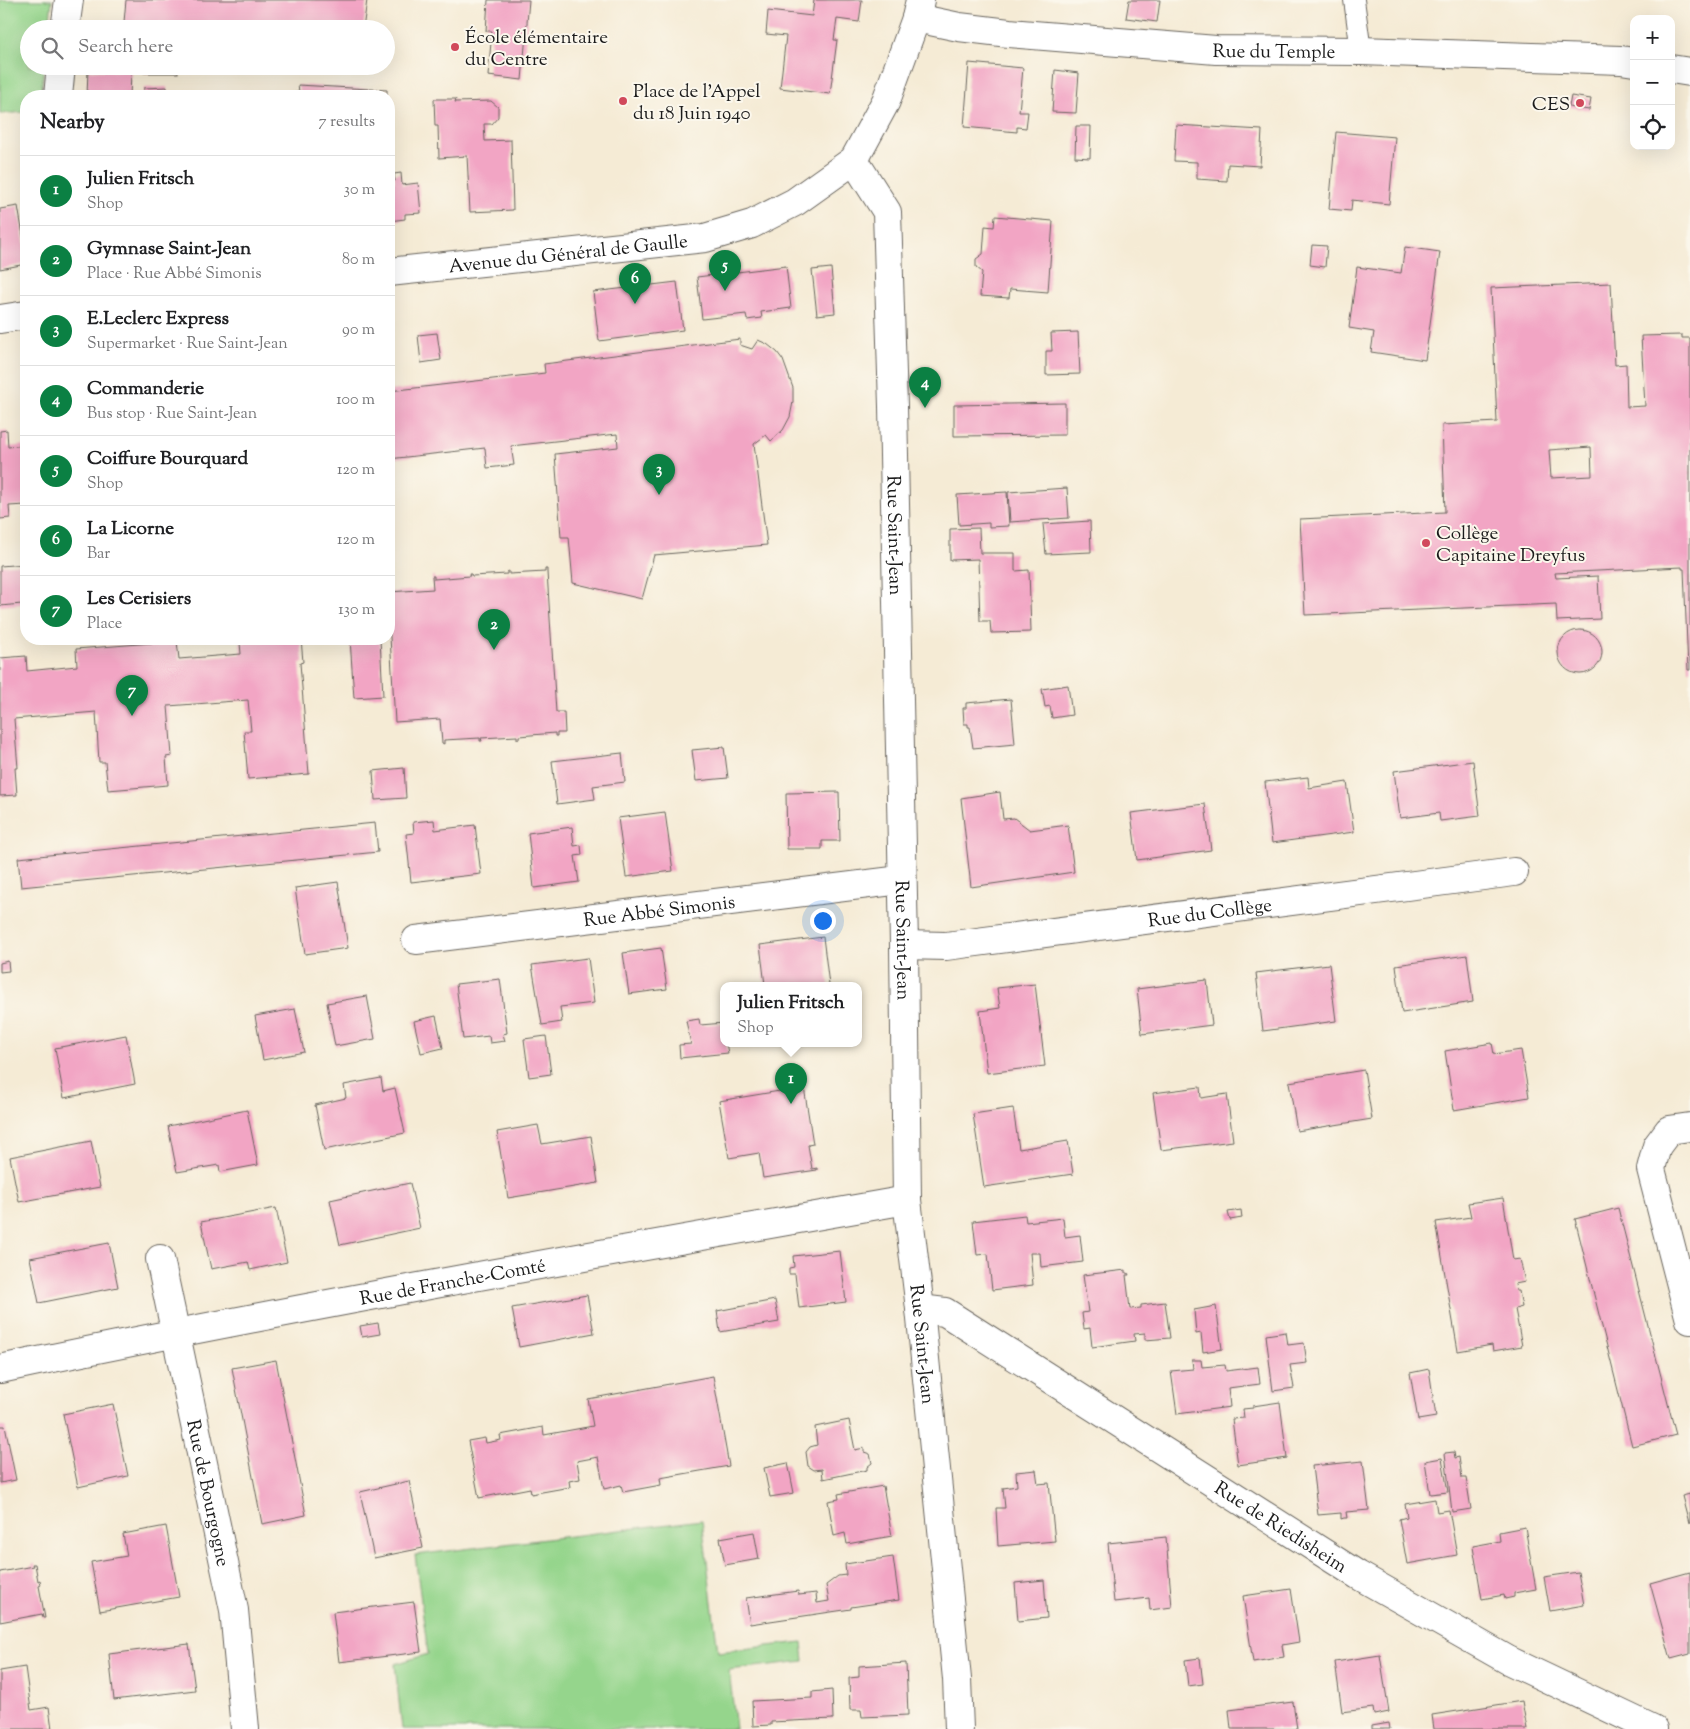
<!DOCTYPE html>
<meta charset="utf-8">
<style>
:root{--surface:#fff;--page:#f2f2f2;--text:#202124;--muted:#757577;--line:#e0e0e0;--accent:#0b8043}
body{margin:0;font-family:"Sorts Mill Goudy",serif;background:var(--page);color:var(--text)}
.controls{position:absolute;right:15px;top:15px;display:grid;overflow:hidden;border-radius:10px;box-shadow:0 5px 20px #0002}
.controls button{width:45px;height:45px;display:grid;place-items:center;padding:0;border:0;border-bottom:1px solid var(--line);background:var(--surface);color:var(--text);font:25px sans-serif}
.you{position:absolute;left:822px;top:920px;width:18px;height:18px;margin:-12px;border:4px solid #fff;border-radius:50%;background:#1a73e8;box-shadow:0 0 0 8px #1a73e833}
.badge{display:grid;place-items:center;width:32px;height:32px;border-radius:50%;background:var(--accent);color:#fff;font-size:16px;font-weight:700}
.pin{position:absolute;translate:-50% -41px;filter:drop-shadow(0 1px 2px #0008)}
.pin::after{content:'';position:absolute;top:26px;width:18px;height:15px;background:inherit;clip-path:polygon(0 0,100% 0,50% 100%)}
.popup{position:absolute;left:720px;top:982px;width:142px;height:65px;box-sizing:border-box;display:grid;place-content:center;border-radius:10px;background:var(--surface);filter:drop-shadow(0 1px 4px #0005);font-size:16px;white-space:nowrap;color:var(--muted)}
.popup b{font-size:19px;color:var(--text)}
.popup::after{content:'';position:absolute;left:50%;top:100%;margin-left:-10px;border:10px solid transparent;border-top-color:var(--surface)}
.list{margin:0;padding:0;list-style:none}
h2{display:flex;justify-content:space-between;align-items:center;height:65px;margin:0;padding:0 20px;font-size:21px}
h2 small{font-size:16px;font-weight:400;color:var(--muted)}
.list li{display:grid;grid-template-columns:32px 1fr auto;gap:15px;align-items:center;box-sizing:border-box;height:70px;padding:0 20px;border-top:1px solid var(--line)}
.list b{display:block;font-size:19px;white-space:nowrap}
.list p{margin:0;font-size:16px;white-space:nowrap;color:var(--muted)}
.list em{font-size:16px;font-style:normal;color:var(--muted)}
.icon{flex:none;width:28px;height:28px;fill:none;stroke:currentColor;stroke-width:2;stroke-linecap:round;stroke-linejoin:round}
.map{position:relative;flex:none;width:1690px;height:1729px;overflow:hidden}
.search{position:absolute;background:var(--surface);box-shadow:0 5px 20px #0002;left:20px;top:20px;width:375px;height:55px;display:flex;align-items:center;gap:12px;box-sizing:border-box;padding:0 18px;border-radius:28px;color:var(--muted);font-size:19px}
.panel{position:absolute;background:var(--surface);box-shadow:0 5px 20px #0002;left:20px;top:90px;width:375px;height:555px;border-radius:20px}
.map>svg:first-child{display:block}
.green{fill:#95d58c;stroke:#587854}
.building{fill:#f2a5c4;fill-rule:evenodd}
.lines{fill:none;stroke-linecap:round;stroke-linejoin:round}
.service-casing{stroke:#68645d;stroke-width:22}
.minor-casing{stroke:#68645d;stroke-width:30}
.secondary-casing{stroke:#68645d;stroke-width:30}
.service{stroke:#fff;stroke-width:20}
.minor{stroke:#fff;stroke-width:28}
.secondary{stroke:#fff;stroke-width:28}
.poi-dot{fill:#d1495b;stroke:#fbf7ec;stroke-width:2}
.labels{text-anchor:middle;stroke-width:4;stroke-linejoin:round;paint-order:stroke}
.poi-label{font-size:19px;fill:#1c1c1c;stroke:#fbf7ec;text-anchor:start}
.street-label{font-size:19px;fill:#1c1c1c;stroke:#fbf7ec}
</style>
<div class="map">
<svg width="1690" height="1729" viewBox="0 0 1690 1729">
<rect width="100%" height="100%" fill="#fbf7ec"/>
<filter id="ink" filterUnits="userSpaceOnUse"><feTurbulence type="fractalNoise" baseFrequency=".02" numOctaves="2"/><feDisplacementMap in="SourceGraphic" scale="10" xChannelSelector="R" yChannelSelector="G"/><feConvolveMatrix kernelMatrix="1 2 1 2 8 2 1 2 1" color-interpolation-filters="sRGB"/></filter>
<filter id="wash" filterUnits="userSpaceOnUse"><feTurbulence type="fractalNoise" baseFrequency=".0096" numOctaves="4" result="noise"/><feDisplacementMap in="SourceGraphic" scale="20" xChannelSelector="R" yChannelSelector="G"/><feGaussianBlur stdDeviation="1.12" result="paint"/><feColorMatrix in="noise" values="0 0 0 0 0 0 0 0 0 0 0 0 0 0 0 0 0 1.4 0 .05"/><feComposite in="paint" operator="in"/></filter>
<g filter="url(#wash)">
<rect width="100%" height="100%" fill="#f5ebd5"/>
<g class="green">
<polygon points="0,0 52,0 49,29 29,29 29,66 44,66 41,96 26,96 26,112 0,114"/>
<polygon points="702,1520 718,1652 802,1642 804,1661 729,1670 736,1729 402,1729 395,1664 428,1654 415,1555"/>
</g>
<g id="blocks">
<g class="building">
<polygon points="126,0 367,0 363,29 214,29 182,25 181,28 124,22"/>
<polygon points="488,0 529,0 522,80 488,76 492,31 486,31"/>
<polygon points="814,0 862,0 859,22 837,19 834,40 837,40 830,94 780,88 786,36 766,34 768,11 812,16"/>
<polygon points="1129,0 1160,0 1157,22 1126,18"/>
<polygon points="969,63 1023,68 1019,112 1028,112 1026,128 1017,127 1017,132 964,127"/>
<rect x="144" y="66" width="34" height="7"/>
<polygon points="88,70 131,72 130,96 87,96"/>
<polygon points="1055,70 1079,73 1076,113 1052,112"/>
<polygon points="298,85 387,90 387,96 283,96 282,94 299,92"/>
<polygon points="167,87 167,96 144,96 144,88"/>
<polygon points="1571,96 1591,99 1589,110 1569,107"/>
<polygon points="434,99 456,99 455,102 491,101 498,107 498,117 492,124 484,124 485,141 511,140 513,210 470,212 467,156 439,158 438,126 435,126"/>
<polygon points="1176,125 1262,130 1260,166 1228,164 1227,181 1197,179 1197,162 1174,161"/>
<polygon points="1076,126 1091,126 1090,158 1075,157"/>
<polygon points="1336,132 1395,137 1389,204 1352,200 1351,211 1329,209"/>
<polygon points="401,173 402,185 418,183 421,213 405,214 405,219 389,221 389,181 395,181 394,174"/>
<polygon points="18,206 26,253 26,264 0,269 0,209"/>
<polygon points="995,216 1053,221 1048,292 1010,289 1009,298 980,296 982,272 976,267 976,259 983,254 985,226 994,227"/>
<polygon points="1312,245 1327,246 1325,267 1310,265"/>
<polygon points="1405,247 1440,252 1425,360 1371,352 1374,332 1349,328 1357,267 1401,273"/>
<polygon points="786,266 791,308 761,312 762,318 754,319 747,320 746,314 702,319 697,277"/>
<polygon points="831,268 835,313 817,315 812,270"/>
<polygon points="677,282 683,330 599,341 593,292"/>
<path d="M1611,283L1615,365L1626,364L1627,407L1645,406L1641,336L1682,335V338H1690V670H1688L1684,569H1682V567L1555,573L1556,578L1598,576L1600,619L1557,621L1556,604L1305,615L1300,519L1445,512L1442,425L1497,422L1491,288ZM1591,447L1592,476L1551,478L1549,450Z"/>
<polygon points="1078,332 1080,374 1046,375 1046,351 1052,351 1051,333"/>
<polygon points="437,333 441,360 421,363 418,335"/>
<polygon points="740,339 740,345 752,349 758,340 767,344 777,352 783,360 793,388 793,402 790,417 783,430 771,441 766,435 754,444 767,545 654,555 642,599 573,583 569,537 561,537 555,454 618,447 617,434 511,446 514,465 487,468 485,448 389,459 389,391 545,373 544,364"/>
<polygon points="1065,403 1065,435 954,436 954,405"/>
<polygon points="7,430 8,447 26,445 26,505 9,506 10,518 0,519 0,431"/>
<polygon points="1067,488 1069,518 1010,522 1008,492"/>
<polygon points="1007,492 1009,526 989,527 989,523 959,525 957,495"/>
<polygon points="1090,521 1091,552 1046,554 1043,524"/>
<polygon points="979,528 980,553 1015,553 1015,571 1029,570 1031,632 991,633 990,621 980,621 978,559 950,560 950,529"/>
<polygon points="26,564 26,610 23,610 22,604 0,606 0,566"/>
<polygon points="545,569 547,569 547,572 556,712 564,712 565,733 557,733 557,736 555,736 555,733 519,736 519,739 517,739 517,736 481,738 482,741 480,741 480,738 444,740 444,744 442,743 440,719 395,722 389,620 389,592 433,589 432,576 434,576 434,579 470,576 469,574 471,574 472,576 507,574 507,572 509,571 509,574 545,572"/>
<circle cx="1580" cy="652" r="22"/>
<polygon points="274,639 301,639 303,662 300,663 309,774 248,779 244,731 251,731 248,700 168,706 172,756 166,757 168,785 108,790 105,762 99,762 96,712 14,719 18,768 15,768 17,795 0,796 0,658 26,656 27,671 77,666 76,649 177,641 179,659 241,654 240,643 274,641"/>
<polygon points="350,639 380,639 383,696 354,698"/>
<polygon points="1068,685 1072,715 1052,718 1050,706 1045,707 1042,689"/>
<polygon points="1011,699 1015,744 973,748 970,727 968,727 968,724 964,724 963,708 966,708 966,703"/>
<polygon points="724,747 728,778 696,781 692,750"/>
<polygon points="622,753 625,782 593,786 595,799 557,804 552,761"/>
<polygon points="1473,761 1480,816 1440,821 1439,813 1400,818 1394,771"/>
<polygon points="404,768 406,798 375,800 373,771"/>
<polygon points="1308,777 1309,788 1347,782 1354,832 1272,843 1265,782"/>
<polygon points="839,792 840,841 822,841 822,849 787,849 786,793"/>
<polygon points="1000,792 1003,819 1014,818 1030,830 1068,825 1074,872 971,887 961,798"/>
<polygon points="1205,804 1211,850 1137,860 1131,813"/>
<polygon points="665,812 673,871 626,877 618,818"/>
<polygon points="434,820 435,830 475,825 481,874 411,882 406,834 414,833 413,822"/>
<polygon points="375,823 378,852 21,887 18,858"/>
<polygon points="572,827 574,846 581,845 582,855 575,856 579,882 534,888 528,833"/>
<polygon points="338,882 348,948 305,954 295,888"/>
<polygon points="823,937 829,985 765,985 760,945"/>
<polygon points="661,948 667,989 629,994 623,953"/>
<polygon points="1467,955 1473,1002 1402,1013 1396,965"/>
<polygon points="588,958 594,1003 560,1007 562,1022 542,1025 532,965"/>
<polygon points="8,961 9,971 0,972 0,963"/>
<polygon points="1329,964 1336,1021 1263,1031 1256,973"/>
<polygon points="500,979 507,1033 503,1034 505,1041 490,1043 489,1036 463,1039 456,984"/>
<polygon points="1207,980 1212,1025 1142,1034 1137,989"/>
<polygon points="1035,984 1045,1066 987,1073 980,1011 1000,1008 997,988"/>
<polygon points="367,996 375,1039 335,1046 327,1003"/>
<polygon points="295,1009 304,1052 263,1060 255,1016"/>
<polygon points="436,1016 443,1048 421,1053 414,1021"/>
<polygon points="699,1019 700,1025 724,1023 724,1043 726,1043 728,1053 680,1058 679,1045 691,1044 686,1021"/>
<polygon points="126,1035 135,1084 64,1098 55,1048"/>
<polygon points="546,1036 551,1074 529,1077 524,1039"/>
<polygon points="1492,1043 1494,1054 1521,1050 1529,1097 1454,1110 1445,1051"/>
<polygon points="1364,1070 1372,1119 1297,1131 1289,1082"/>
<polygon points="381,1078 383,1091 395,1088 405,1133 324,1150 315,1105 346,1098 344,1085"/>
<polygon points="804,1087 813,1144 808,1145 812,1169 817,1168 817,1170 763,1178 759,1153 729,1158 719,1101"/>
<polygon points="1200,1087 1201,1098 1227,1094 1233,1141 1161,1150 1153,1093"/>
<polygon points="1013,1108 1019,1149 1068,1141 1073,1174 984,1187 973,1114"/>
<polygon points="247,1110 258,1165 220,1172 219,1165 177,1172 168,1126"/>
<polygon points="538,1125 542,1144 591,1136 598,1183 508,1198 497,1132"/>
<polygon points="91,1141 100,1187 19,1202 10,1157"/>
<polygon points="410,1183 420,1228 340,1245 330,1200"/>
<polygon points="1503,1198 1513,1260 1520,1259 1525,1282 1515,1284 1516,1291 1519,1291 1522,1307 1515,1309 1522,1346 1493,1351 1492,1345 1458,1351 1436,1222 1471,1217 1468,1203"/>
<polygon points="276,1208 287,1262 250,1270 248,1262 211,1269 201,1222"/>
<polygon points="1618,1208 1676,1435 1632,1446 1575,1219"/>
<polygon points="1241,1210 1242,1218 1230,1220 1228,1212"/>
<polygon points="1025,1215 1026,1222 1063,1218 1065,1237 1080,1235 1083,1262 1041,1267 1040,1253 1030,1253 1033,1285 992,1290 988,1254 977,1255 973,1221"/>
<polygon points="109,1243 118,1287 39,1303 30,1258"/>
<polygon points="840,1251 846,1302 799,1308 795,1274 789,1274 789,1268 794,1267 793,1256"/>
<polygon points="1126,1270 1126,1273 1128,1273 1129,1275 1126,1275 1130,1309 1141,1308 1141,1305 1165,1302 1170,1338 1145,1340 1145,1333 1134,1334 1135,1341 1092,1347 1090,1328 1084,1329 1082,1313 1088,1312 1083,1275"/>
<polygon points="587,1295 594,1333 519,1347 512,1308"/>
<polygon points="775,1300 779,1322 720,1332 717,1311"/>
<polygon points="1216,1306 1222,1349 1203,1352 1201,1333 1196,1334 1194,1310"/>
<polygon points="378,1323 380,1334 362,1337 360,1326"/>
<polygon points="1286,1332 1288,1345 1304,1343 1307,1363 1290,1365 1294,1388 1273,1391 1266,1335"/>
<polygon points="276,1360 306,1515 262,1524 232,1368"/>
<polygon points="1192,1360 1201,1360 1202,1367 1225,1365 1226,1371 1258,1367 1260,1384 1228,1388 1230,1407 1177,1414 1171,1371 1193,1369"/>
<polygon points="1429,1369 1436,1417 1418,1420 1410,1373"/>
<polygon points="713,1376 729,1466 660,1478 661,1485 623,1492 621,1485 604,1489 598,1457 577,1461 580,1479 569,1481 570,1487 531,1494 530,1488 479,1498 468,1441 485,1438 486,1443 501,1440 500,1435 543,1427 544,1435 593,1426 588,1399"/>
<polygon points="1280,1402 1287,1458 1238,1465 1232,1419 1244,1418 1243,1409 1253,1408 1253,1406"/>
<polygon points="113,1404 128,1476 78,1487 63,1414"/>
<polygon points="849,1420 855,1450 864,1448 864,1452 870,1454 872,1463 867,1467 867,1470 823,1479 822,1469 814,1470 808,1466 806,1452 810,1447 817,1445 815,1427"/>
<polygon points="0,1426 5,1426 16,1480 0,1483"/>
<polygon points="1454,1452 1455,1458 1459,1457 1462,1478 1466,1478 1471,1509 1452,1512 1445,1453"/>
<polygon points="1442,1458 1448,1492 1430,1494 1425,1461"/>
<polygon points="1363,1461 1369,1510 1346,1512 1347,1518 1344,1518 1341,1519 1341,1513 1318,1515 1312,1466"/>
<polygon points="788,1463 794,1493 770,1497 764,1468"/>
<polygon points="1036,1470 1038,1484 1049,1483 1055,1541 998,1546 996,1508 1005,1508 1003,1488 1017,1486 1016,1472"/>
<polygon points="409,1481 423,1548 374,1558 360,1492"/>
<polygon points="883,1486 892,1536 847,1544 845,1533 834,1536 828,1501 839,1499 838,1494"/>
<polygon points="1690,1494 1690,1523 1689,1523 1682,1496"/>
<polygon points="1435,1499 1437,1512 1449,1510 1457,1555 1407,1564 1399,1519 1407,1517 1405,1504"/>
<polygon points="166,1526 179,1597 100,1611 91,1562 127,1556 123,1534"/>
<polygon points="1525,1527 1536,1589 1514,1593 1514,1597 1505,1599 1504,1595 1482,1599 1473,1546 1500,1541 1499,1532"/>
<polygon points="754,1532 759,1559 725,1565 720,1538"/>
<polygon points="1166,1537 1172,1607 1150,1610 1149,1598 1114,1602 1108,1543"/>
<polygon points="893,1557 899,1600 851,1607 851,1609 750,1624 746,1598 798,1591 799,1595 816,1593 817,1603 829,1601 826,1585 838,1576 846,1575 845,1564"/>
<polygon points="32,1564 35,1564 38,1581 40,1580 41,1585 39,1586 45,1618 43,1618 42,1614 0,1622 0,1572 33,1566"/>
<polygon points="1578,1572 1584,1605 1550,1611 1544,1577"/>
<polygon points="1690,1572 1690,1654 1671,1659 1650,1583"/>
<polygon points="1044,1580 1047,1618 1018,1621 1015,1583"/>
<polygon points="1291,1589 1299,1642 1282,1645 1284,1657 1253,1662 1243,1596"/>
<polygon points="414,1602 421,1652 339,1662 333,1612"/>
<polygon points="189,1644 195,1690 114,1700 109,1654"/>
<polygon points="1380,1655 1389,1712 1374,1715 1373,1708 1342,1712 1335,1662"/>
<polygon points="1200,1658 1203,1684 1188,1686 1185,1660"/>
<polygon points="906,1663 908,1715 862,1717 861,1710 850,1710 849,1678 859,1677 859,1666"/>
<polygon points="25,1667 31,1710 49,1707 52,1729 0,1729 0,1671"/>
<polygon points="832,1690 833,1719 771,1722 771,1725 753,1726 752,1701 812,1698 812,1692"/>
<polygon points="1522,1701 1527,1729 1434,1729 1432,1715"/>
<polygon points="1293,1702 1297,1729 1231,1729 1229,1710"/>
<polygon points="1389,1723 1390,1729 1372,1729 1372,1726"/>
</g>
</g>
</g>
<g filter="url(#ink)">
<use href="#blocks" fill-opacity="0" stroke="#68645d" stroke-width="1"/>
<g class="lines">
<defs>
<polyline id="service" points="1354,0 1361,51"/>
<g id="minor">
<path id="s1" d="M916,18L959,27L1009,33L1216,50L1361,51L1621,60L1634,62"/>
<polyline points="65,29 69,0"/>
<polyline points="1671,69 1690,72"/>
<polyline points="58,96 61,66"/>
<path id="s2" d="M854,160L887,212L893,406L904,945L907,1200L920,1309L957,1679L959,1729"/>
<path id="s3" d="M416,940L901,880"/>
<path id="s4" d="M904,945L946,946L1514,872"/>
<polyline points="1690,1127 1669,1130 1657,1146 1651,1169 1690,1320"/>
<path id="s5" d="M160,1259L234,1610L245,1729"/>
<path id="s6" d="M920,1309L945,1312L1358,1575L1508,1660L1653,1729"/>
<path id="s7" d="M0,1369C301,1306 604,1253 907,1200"/>
</g>
<g id="secondary">
<path id="s8" d="M389,272L705,238L752,224L795,202L854,160L886,101L916,18L920,0"/>
<polyline points="0,319 26,315"/>
</g>
</defs>
<use href="#service" class="service-casing"/>
<use href="#minor" class="minor-casing"/>
<use href="#secondary" class="secondary-casing"/>
<use href="#service" class="service"/>
<use href="#minor" class="minor"/>
<use href="#secondary" class="secondary"/>
</g>
</g>
<g class="poi-dot">
<circle cx="455" cy="47" r="5"/>
<circle cx="623" cy="101" r="5"/>
<circle cx="1580" cy="103" r="5"/>
<circle cx="1426" cy="543" r="5"/>
</g>
<g class="labels">
<g class="poi-label">
<text x="465" y="43">École élémentaire<tspan x="465" dy="22">du Centre</tspan></text>
<text x="633" y="97">Place de l'Appel<tspan x="633" dy="22">du 18 Juin 1940</tspan></text>
<text x="1570" y="110" text-anchor="end">CES</text>
<text x="1436" y="539">Collège<tspan x="1436" dy="22">Capitaine Dreyfus</tspan></text>
</g>
<g class="street-label">
<text dy="7" stroke="none"><textPath href="#s1" startOffset="360">Rue du Temple</textPath></text>
<text dy="7" stroke="none"><textPath href="#s8" startOffset="180">Avenue du Général de Gaulle</textPath></text>
<text dy="7" stroke="none"><textPath href="#s2" startOffset="385">Rue Saint-Jean</textPath></text>
<text dy="7" stroke="none"><textPath href="#s3" startOffset="245">Rue Abbé Simonis</textPath></text>
<text dy="7" stroke="none"><textPath href="#s4" startOffset="308">Rue du Collège</textPath></text>
<text dy="7" stroke="none"><textPath href="#s2" startOffset="790">Rue Saint-Jean</textPath></text>
<text dy="7" stroke="none"><textPath href="#s7" startOffset="461">Rue de Franche-Comté</textPath></text>
<text dy="7" stroke="none"><textPath href="#s2" startOffset="1195">Rue Saint-Jean</textPath></text>
<text dy="7" stroke="none"><textPath href="#s5" startOffset="239">Rue de Bourgogne</textPath></text>
<text dy="7" stroke="none"><textPath href="#s6" startOffset="424">Rue de Riedisheim</textPath></text>
</g>
</g>
</svg>
<div class="controls">
<button>+</button>
<button>−</button>
<button><svg class="icon" aria-label="locate" viewBox="0 0 24 24"><circle cx="12" cy="12" r="6"/><path d="M12 2v4M12 18v4M2 12h4M18 12h4"/></svg></button>
</div>
<div class="you"></div>
<div class="pin badge" style="left:791px;top:1104px">1</div>
<div class="popup"><b>Julien Fritsch</b>Shop</div>
<div class="pin badge" style="left:494px;top:650px">2</div>
<div class="pin badge" style="left:659px;top:495px">3</div>
<div class="pin badge" style="left:925px;top:408px">4</div>
<div class="pin badge" style="left:725px;top:291px">5</div>
<div class="pin badge" style="left:635px;top:304px">6</div>
<div class="pin badge" style="left:132px;top:716px">7</div>
<div class="search"><svg class="icon" aria-label="search" viewBox="0 0 24 24"><circle cx="10" cy="10" r="6"/><path d="M15 15l6 6"/></svg>Search here</div>
<section class="panel">
<h2>Nearby<small>7 results</small></h2>
<ul class="list">
<li><span class="badge">1</span><div><b>Julien Fritsch</b><p>Shop</p></div><em>30 m</em></li>
<li><span class="badge">2</span><div><b>Gymnase Saint-Jean</b><p>Place · Rue Abbé Simonis</p></div><em>80 m</em></li>
<li><span class="badge">3</span><div><b>E.Leclerc Express</b><p>Supermarket · Rue Saint-Jean</p></div><em>90 m</em></li>
<li><span class="badge">4</span><div><b>Commanderie</b><p>Bus stop · Rue Saint-Jean</p></div><em>100 m</em></li>
<li><span class="badge">5</span><div><b>Coiffure Bourquard</b><p>Shop</p></div><em>120 m</em></li>
<li><span class="badge">6</span><div><b>La Licorne</b><p>Bar</p></div><em>120 m</em></li>
<li><span class="badge">7</span><div><b>Les Cerisiers</b><p>Place</p></div><em>130 m</em></li>
</ul>
</section>
</div>
